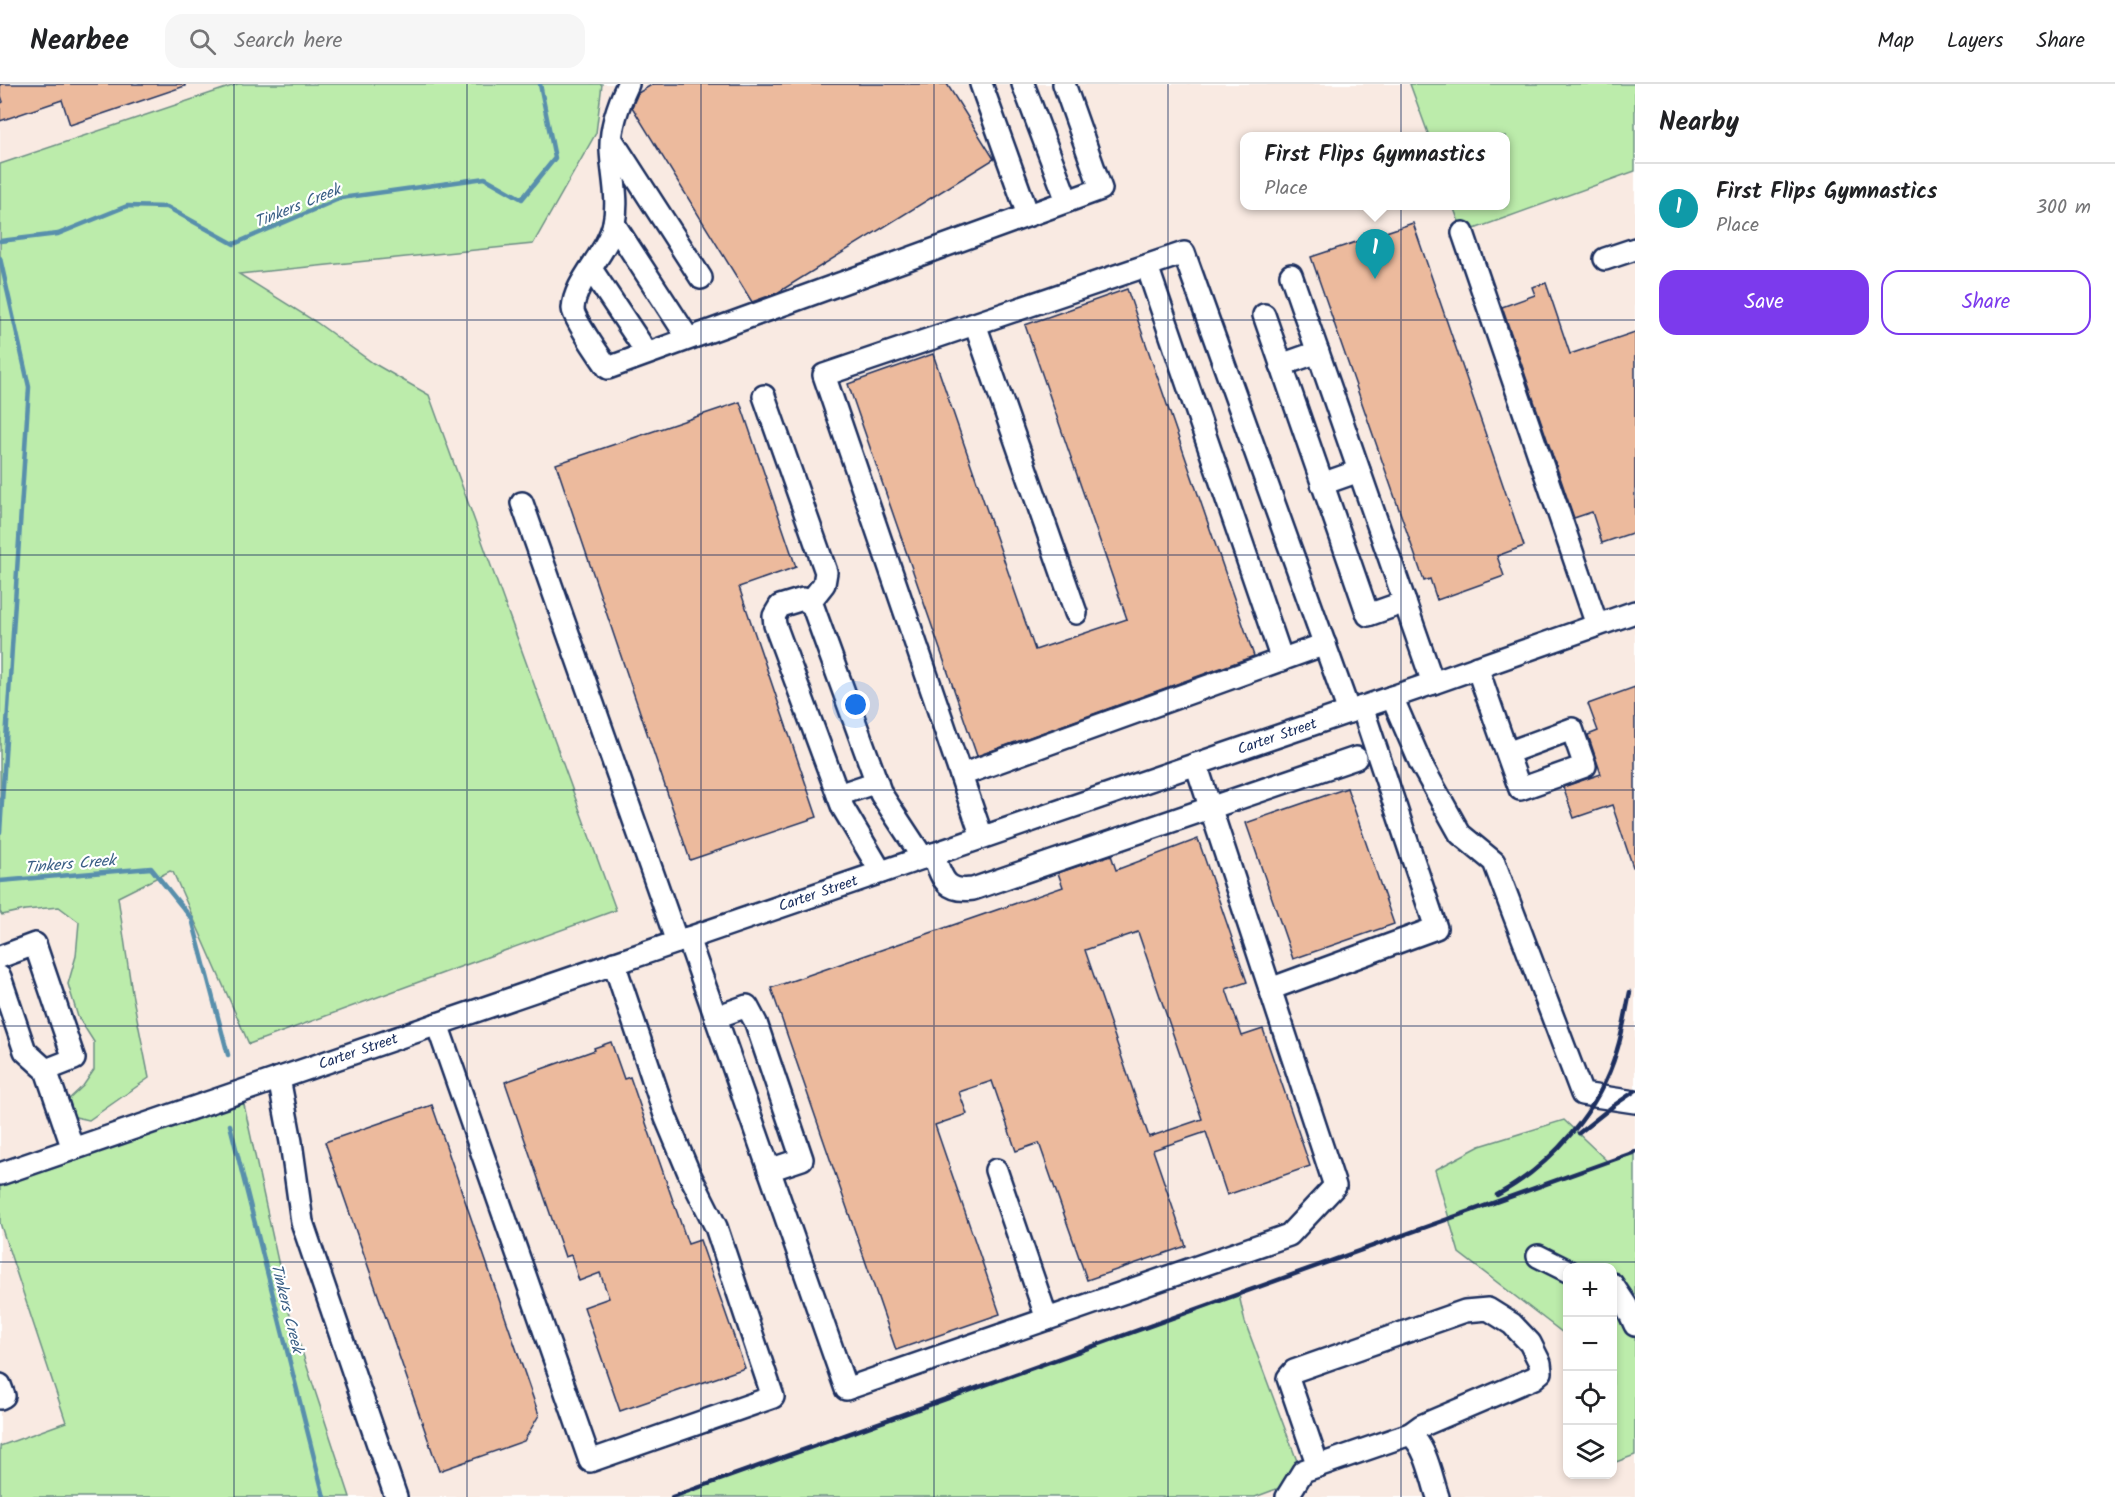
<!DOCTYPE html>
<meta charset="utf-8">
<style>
:root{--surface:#fff;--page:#f6f6f6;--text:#202124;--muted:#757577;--line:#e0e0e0;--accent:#7c3aed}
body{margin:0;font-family:Kalam,sans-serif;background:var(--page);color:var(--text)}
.controls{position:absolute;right:18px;bottom:18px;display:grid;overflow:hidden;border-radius:12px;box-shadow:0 3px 9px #0003}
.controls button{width:54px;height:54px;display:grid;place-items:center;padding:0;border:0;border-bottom:2px solid var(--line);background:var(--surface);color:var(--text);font:30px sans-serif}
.you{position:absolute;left:856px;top:621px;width:21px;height:21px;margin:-15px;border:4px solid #fff;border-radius:50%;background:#1a73e8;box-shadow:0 0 0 9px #1a73e833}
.badge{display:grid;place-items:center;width:39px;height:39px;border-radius:50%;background:var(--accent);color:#fff;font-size:20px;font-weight:700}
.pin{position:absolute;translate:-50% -50px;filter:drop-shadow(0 2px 3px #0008)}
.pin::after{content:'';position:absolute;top:32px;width:21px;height:18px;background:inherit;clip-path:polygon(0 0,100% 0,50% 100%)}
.popup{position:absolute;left:1240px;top:48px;width:270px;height:78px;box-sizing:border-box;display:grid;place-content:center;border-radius:12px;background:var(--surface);filter:drop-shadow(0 2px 4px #0005);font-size:20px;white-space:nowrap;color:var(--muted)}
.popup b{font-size:22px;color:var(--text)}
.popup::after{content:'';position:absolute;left:50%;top:100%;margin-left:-12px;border:12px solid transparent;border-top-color:var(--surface)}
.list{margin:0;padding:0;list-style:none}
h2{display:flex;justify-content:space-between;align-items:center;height:78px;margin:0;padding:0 24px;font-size:26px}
h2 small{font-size:20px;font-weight:400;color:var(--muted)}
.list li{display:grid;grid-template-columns:39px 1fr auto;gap:18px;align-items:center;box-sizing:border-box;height:90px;padding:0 24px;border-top:2px solid var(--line)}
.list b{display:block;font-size:22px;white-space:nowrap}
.list p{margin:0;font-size:20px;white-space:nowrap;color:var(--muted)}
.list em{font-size:20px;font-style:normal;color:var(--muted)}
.actions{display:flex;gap:12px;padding:18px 24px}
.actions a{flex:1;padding:14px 0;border:2px solid var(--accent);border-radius:18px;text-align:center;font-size:21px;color:var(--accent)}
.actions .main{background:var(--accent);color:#fff}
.icon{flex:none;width:33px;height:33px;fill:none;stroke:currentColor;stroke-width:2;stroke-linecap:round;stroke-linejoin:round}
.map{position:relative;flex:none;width:1635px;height:1413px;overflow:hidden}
header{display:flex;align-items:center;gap:36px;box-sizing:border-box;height:84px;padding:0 30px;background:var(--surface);border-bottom:2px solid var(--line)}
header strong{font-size:28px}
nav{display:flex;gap:33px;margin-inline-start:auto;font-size:21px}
.search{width:420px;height:54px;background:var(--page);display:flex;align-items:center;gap:15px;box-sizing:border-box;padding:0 21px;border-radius:18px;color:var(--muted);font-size:22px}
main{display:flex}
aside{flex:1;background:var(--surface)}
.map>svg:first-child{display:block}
.built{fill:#f9eae2;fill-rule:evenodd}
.green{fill:#bcecab;stroke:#6c8e84;stroke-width:1.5}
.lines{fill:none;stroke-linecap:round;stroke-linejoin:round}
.stream{stroke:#588fac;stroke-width:4.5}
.building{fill:#ecba9d;stroke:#1b2f5e;stroke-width:1.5;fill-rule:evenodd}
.minor-casing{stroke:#1b2f5e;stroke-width:26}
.minor{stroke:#fff;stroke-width:21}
.rail{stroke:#1b2f5e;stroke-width:4.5}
.grid{fill:none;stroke:#1b2f5e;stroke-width:1.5;stroke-opacity:0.55}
.labels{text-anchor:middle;stroke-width:4.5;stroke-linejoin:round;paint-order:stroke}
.street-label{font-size:15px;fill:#1b2f5e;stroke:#fff}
.water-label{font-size:16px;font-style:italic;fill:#3a5f85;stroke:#fff}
</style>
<header>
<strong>Nearbee</strong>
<div class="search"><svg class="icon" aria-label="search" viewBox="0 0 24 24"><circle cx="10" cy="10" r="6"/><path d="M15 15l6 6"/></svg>Search here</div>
<nav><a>Map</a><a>Layers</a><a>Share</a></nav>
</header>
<main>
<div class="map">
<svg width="1635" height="1413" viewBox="0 0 1635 1413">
<rect width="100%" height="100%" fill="#fff"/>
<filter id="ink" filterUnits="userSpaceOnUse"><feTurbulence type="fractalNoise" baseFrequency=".0167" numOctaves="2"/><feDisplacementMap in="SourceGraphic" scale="12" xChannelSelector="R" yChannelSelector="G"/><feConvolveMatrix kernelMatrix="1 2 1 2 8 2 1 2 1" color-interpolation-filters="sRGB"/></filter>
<g filter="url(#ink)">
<g class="built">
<polygon points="0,0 238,0 0,80"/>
<path d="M602,0H1635V1413H0V208L596,49ZM1244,52H1506V122H1244ZM1568,1184H1612V1390H1568Z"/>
</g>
<g class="green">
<polygon points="238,0 602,0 596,49 533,160 239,190 316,238 373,279 429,311 616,826 249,960 173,788 170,787 118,813 132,909 149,994 89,1036 71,1032 67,1017 83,1002 94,986 94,958 78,933 68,900 76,872 79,838 59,823 25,826 2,831 0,828 0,80"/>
<polygon points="1410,0 1635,0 1635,87 1463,149 1453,122 1506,122 1506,52 1429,52"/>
<polygon points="241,1007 289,1228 350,1413 0,1413 0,1362 66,1338 0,1139 0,1090"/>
<polygon points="1564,1036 1608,1078 1635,1070 1635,1371 1616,1378 1613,1369 1612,1184 1568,1184 1567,1252 1459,1169 1435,1086 1480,1062"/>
<polygon points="1239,1211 1245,1238 1297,1377 1282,1403 1255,1413 672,1413"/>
</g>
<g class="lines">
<g class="stream">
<polyline points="0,157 58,150 127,122 167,123 234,160 341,114 485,94 522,115 555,74 540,0"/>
<polyline points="0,174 29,303 0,748"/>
<polyline points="0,797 151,784 192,835 228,971"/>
<polyline points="230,1041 324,1413"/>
</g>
</g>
<g class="building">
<polygon points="0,0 185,0 185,2 70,41 62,16 0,37 0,20 3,18 0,9"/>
<polygon points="653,0 947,0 994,75 777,209 752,218 632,23 638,9"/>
<polygon points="1413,139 1524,462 1497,472 1504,492 1437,516 1430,495 1424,497 1311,173"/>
<polygon points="1546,199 1570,270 1635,248 1635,448 1602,459 1592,428 1574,434 1502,223 1535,211 1532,203"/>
<polygon points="1127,205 1254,572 977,672 848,300 933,270 1035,566 1127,535 1025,241"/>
<polygon points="740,318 796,483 739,503 817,733 690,776 556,380"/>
<polygon points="1635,603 1635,783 1633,783 1612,721 1574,734 1563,703 1601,690 1588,651 1598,647 1588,620"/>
<polygon points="1347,704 1394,840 1293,875 1246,739"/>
<path d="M1198,755L1247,898L1226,905L1242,952L1263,945L1310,1082L1227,1111L1206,1048L1153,1066L1186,1162L1087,1196L1039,1059L1016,1067L992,997L959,1008L967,1030L935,1041L1000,1230L896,1266L771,904L1063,803L1058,789L1111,771L1116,786ZM1138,848L1202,1035L1149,1053L1085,866Z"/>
<polygon points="611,958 624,995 630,993 688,1160 700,1156 745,1284 620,1327 584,1223 609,1214 600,1189 579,1197 571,1171 565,1173 505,998 595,966 594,964"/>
<polygon points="432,1021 539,1331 524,1357 439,1387 325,1058"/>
</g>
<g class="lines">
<defs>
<g id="minor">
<path d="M628,0C618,21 610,43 611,66C612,90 619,115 614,139C608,169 574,197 573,225C573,234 601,274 608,284L1101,105L1064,0"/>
<polyline points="981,0 1028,131"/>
<polyline points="1023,0 1067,117"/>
<polyline points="612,56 701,194"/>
<polyline points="614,140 688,254"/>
<polyline points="1463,149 1597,541"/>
<polyline points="1605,175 1635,165"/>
<polyline points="1147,182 1282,576"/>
<polyline points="591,185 647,269"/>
<polyline points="1291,191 1433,599"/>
<polyline points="1264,231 1368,531 1405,518"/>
<polyline points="975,240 1076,529"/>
<polyline points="1281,281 1318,268"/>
<polyline points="764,312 826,488 824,500 809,519"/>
<polyline points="1322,400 1359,387"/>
<polyline points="522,419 677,858"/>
<path d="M1477,583C1491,624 1505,664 1520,705L1585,682L1572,645L1507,669"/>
<polyline points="1392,613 1421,680 1460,750 1494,778 1582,1010 1635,1018"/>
<polyline points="961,691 1325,560"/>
<polyline points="838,711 877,698"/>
<polyline points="982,753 824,291 1184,169 1349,628"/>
<path d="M933,770C942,793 944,809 973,805L1356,674"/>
<polyline points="881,788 843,724 838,711 775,541 774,532 780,522 803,515 812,520 881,710 923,774"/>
<polyline points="688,854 846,1305 1289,1151 1335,1102 1196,680"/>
<polyline points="0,873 35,860 74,975 46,986"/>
<polyline points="0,893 25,967 46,986 73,1065"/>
<polyline points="1270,905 1436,844 1362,623"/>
<polyline points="716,933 747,922 756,939 802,1075 769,1086"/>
<polyline points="437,940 590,1377 773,1313 716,1143 689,1089 666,1034 614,879"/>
<polyline points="279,994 291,1058 302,1138 396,1413"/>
<polyline points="996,1086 1047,1235"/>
<polyline points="0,1090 1433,599 1635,528"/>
<polyline points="1538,1172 1568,1187"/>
<polyline points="1612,1200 1626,1221 1635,1241"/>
<polyline points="0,1301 4,1312 0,1314"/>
<polyline points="1318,1382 1288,1294 1294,1287 1465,1227 1488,1225 1512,1240 1530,1259 1540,1279 1541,1288 1534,1294 1421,1342 1410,1350"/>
<path d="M1287,1413L1303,1387L1410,1350C1427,1364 1431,1393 1438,1413"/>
</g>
</defs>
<use href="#minor" class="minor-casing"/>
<use href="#minor" class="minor"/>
<g class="rail">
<polyline points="1579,1049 1613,1022 1635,1007"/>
<path d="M1497,1111C1551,1082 1600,1026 1617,966C1623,947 1626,927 1630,908"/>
<polyline points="672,1413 1635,1068"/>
</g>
</g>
</g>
<path class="grid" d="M234,0V1413M467,0V1413M701,0V1413M934,0V1413M1168,0V1413M1401,0V1413M0,236H1635M0,471H1635M0,706H1635M0,942H1635M0,1178H1635"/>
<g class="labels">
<g class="street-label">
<text transform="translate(1277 652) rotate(-19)" y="5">Carter Street</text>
<text transform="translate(818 809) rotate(-19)" y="5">Carter Street</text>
<text transform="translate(358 967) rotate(-19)" y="5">Carter Street</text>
</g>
<g class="water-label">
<text transform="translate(297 121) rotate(-22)" y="6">Tinkers Creek</text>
<text transform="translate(70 779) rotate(-5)" y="6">Tinkers Creek</text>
<text transform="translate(288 1224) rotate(76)" y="6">Tinkers Creek</text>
</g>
</g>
</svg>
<div class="controls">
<button>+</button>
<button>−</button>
<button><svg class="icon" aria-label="locate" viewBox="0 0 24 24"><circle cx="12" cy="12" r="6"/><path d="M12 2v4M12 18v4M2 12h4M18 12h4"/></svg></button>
<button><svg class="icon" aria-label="layers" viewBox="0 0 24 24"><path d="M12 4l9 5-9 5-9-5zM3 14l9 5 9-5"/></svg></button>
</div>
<div class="you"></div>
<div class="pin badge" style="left:1375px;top:195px;background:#0f9aa8">1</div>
<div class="popup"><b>First Flips Gymnastics</b>Place</div>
</div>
<aside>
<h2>Nearby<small></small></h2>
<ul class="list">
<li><span class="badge" style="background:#0f9aa8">1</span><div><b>First Flips Gymnastics</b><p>Place</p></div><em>300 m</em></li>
</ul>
<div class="actions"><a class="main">Save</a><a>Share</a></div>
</aside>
</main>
